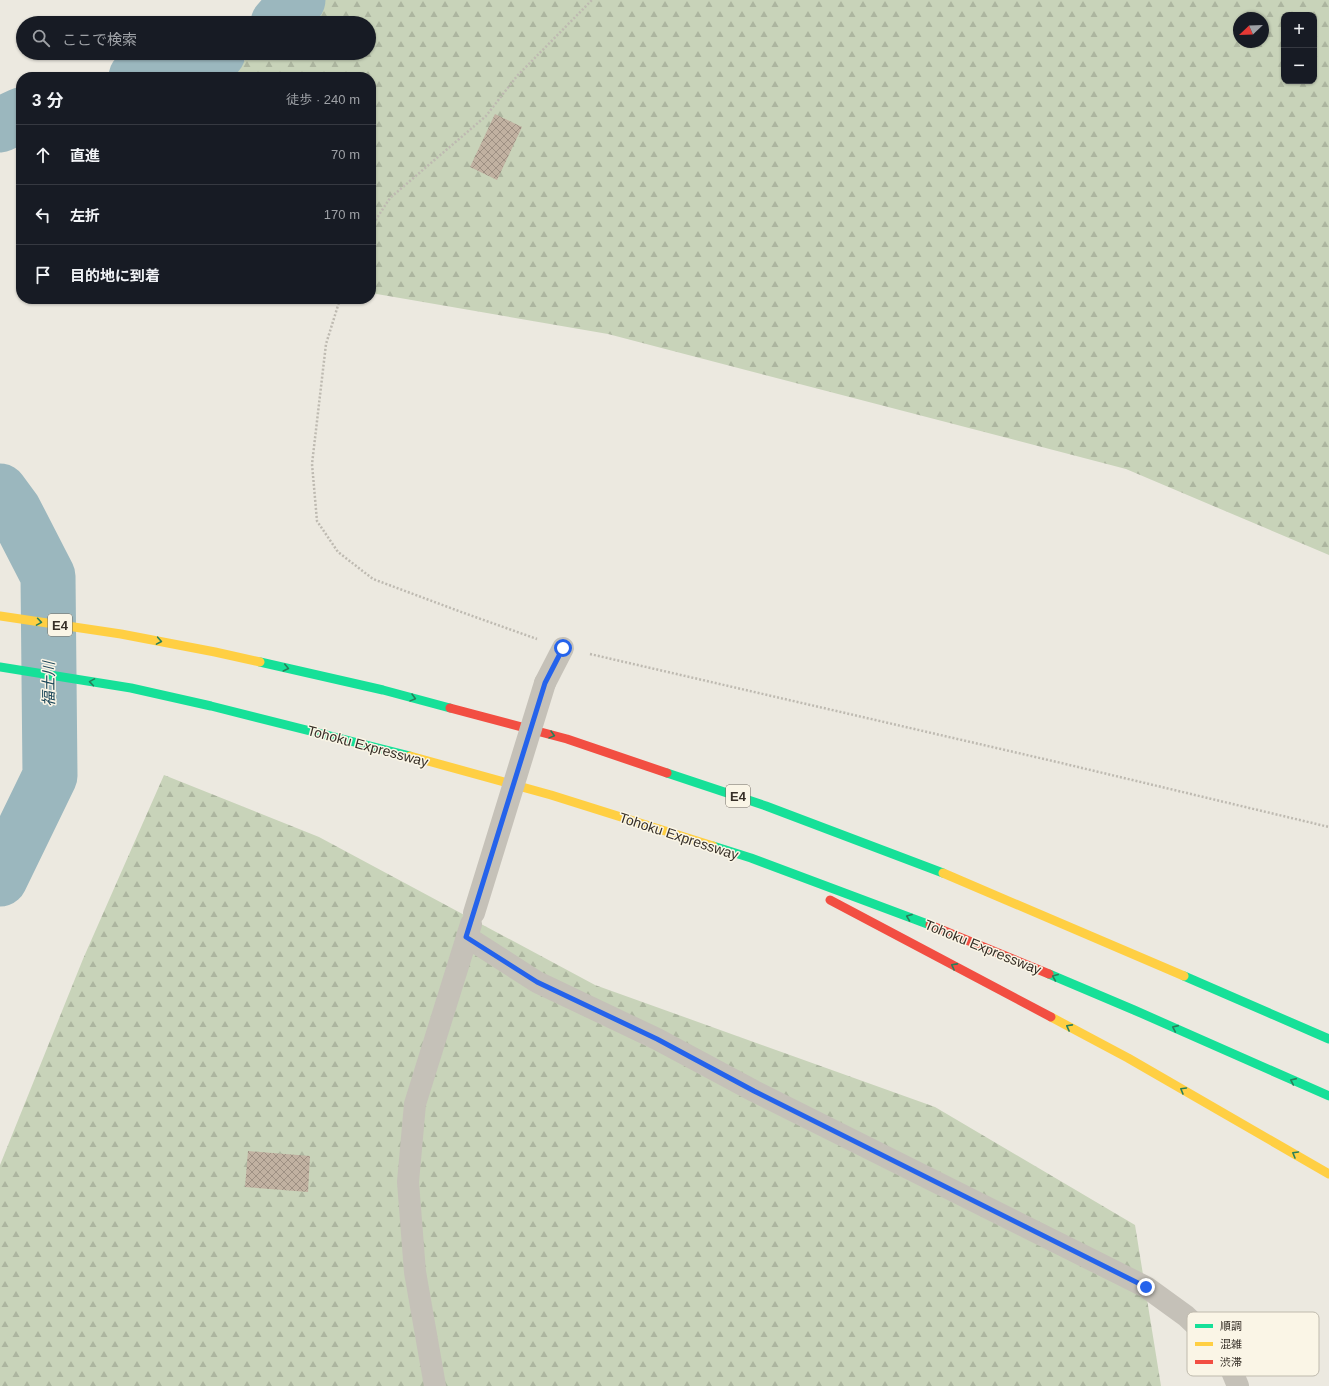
<!DOCTYPE html>
<html lang="ja">
<meta charset="utf-8">
<style>
:root{--surface:#171b24;--page:#242831;--text:#f1f3f6;--muted:#9ea1a6;--line:#363941}
body{margin:0;font-family:Arial,"Noto Sans JP",sans-serif;background:var(--page);color:var(--text)}
.controls{position:absolute;right:12px;top:12px;display:grid;overflow:hidden;border-radius:8px;box-shadow:0 1px 3px #0004}
.controls button{width:36px;height:36px;display:grid;place-items:center;padding:0;border:0;border-bottom:1px solid var(--line);background:var(--surface);color:var(--text);font:20px sans-serif}
.compass{position:absolute;left:1233px;top:12px;width:36px;height:36px;border-radius:50%;background:var(--surface);box-shadow:0 1px 3px #0004;rotate:247deg}
.stop{position:absolute;width:12px;height:12px;margin:-9px;border:3px solid #2563eb;border-radius:50%;background:#fff}
.stop.end{background:#2563eb;border-color:#fff;box-shadow:0 1px 4px #0008}
.list{margin:0;padding:0;list-style:none}
h2{display:flex;justify-content:space-between;align-items:center;height:52px;margin:0;padding:0 16px;font-size:17px}
h2 small{font-size:13px;font-weight:400;color:var(--muted)}
.list li{display:grid;grid-template-columns:26px 1fr auto;gap:12px;align-items:center;box-sizing:border-box;height:60px;padding:0 16px;border-top:1px solid var(--line)}
.list b{display:block;font-size:15px;white-space:nowrap}
.list em{font-size:13px;font-style:normal;color:var(--muted)}
.icon{flex:none;width:22px;height:22px;fill:none;stroke:currentColor;stroke-width:2;stroke-linecap:round;stroke-linejoin:round}
.map{position:relative;flex:none;width:1329px;height:1386px;overflow:hidden}
.search{position:absolute;background:var(--surface);box-shadow:0 1px 3px #0004;left:16px;top:16px;width:360px;height:44px;display:flex;align-items:center;gap:10px;box-sizing:border-box;padding:0 14px;border-radius:22px;color:var(--muted);font-size:15px}
.panel{position:absolute;background:var(--surface);box-shadow:0 1px 3px #0004;left:16px;top:72px;width:360px;height:232px;border-radius:16px}
.map>svg:first-child{display:block}
.forest{fill:url(#forest-firs);fill-rule:evenodd}
.lines{fill:none;stroke-linecap:round;stroke-linejoin:round}
.river{stroke:#9bb7be;stroke-width:55}
.building{fill:url(#building-cross-hatch)}
.path{stroke:#bebab1;stroke-width:2.5;stroke-dasharray:2 2;stroke-linecap:butt}
.street{stroke:#c5c1b8;stroke-width:22}
.fast{stroke:#16e098;stroke-width:9}
.slow{stroke:#ffcf43;stroke-width:9}
.jam{stroke:#f24e42;stroke-width:9}
.street-bridge{stroke:#c5c1b8;stroke-width:22}
.oneway{stroke:#287f5a}
.route{stroke:#2563eb;stroke-width:5}
.labels{text-anchor:middle;stroke-width:3;stroke-linejoin:round;paint-order:stroke}
.shield{fill:#faf5e6;stroke:#716a60;stroke-width:1}
.shield-label{font-size:13px;font-weight:bold;fill:#362f27}
.street-label{font-size:14px;fill:#362f27;stroke:#faf5e6}
.water-label{font-size:15px;font-style:italic;fill:#1b4659;stroke:#faf5e6}
.key{fill:#faf5e6;stroke:#bfbaad;stroke-width:1}
.key-label{font-size:11px;fill:#362f27}
</style>
<div class="map">
<svg width="1329" height="1386" viewBox="0 0 1329 1386">
<defs>
<pattern id="forest-firs" width="22" height="20" patternUnits="userSpaceOnUse"><rect width="22" height="20" fill="#c8d3b9"/><path d="M5 1l3.5 6h-7zM16 11l3.5 6h-7z" fill="#acb59f"/></pattern>
<pattern id="building-cross-hatch" width="8" height="8" patternUnits="userSpaceOnUse"><rect width="8" height="8" fill="#c1b1a1"/><path d="M0 0l8 8M0 8l8-8" fill="none" stroke="#9e9083"/></pattern>
</defs>
<rect width="100%" height="100%" fill="#ece9e0"/>
<g class="forest">
<path d="M313,0H1329V555L1126,469L608,334L371,293V77H226L253,53H369V23H287ZM1284,15H1314V81H1284ZM1239,18H1263V42H1239Z"/>
<polygon points="164,775 319,837 595,985 935,1107 1135,1225 1161,1386 0,1386 0,1165 83,959"/>
</g>
<g class="lines">
<g class="river">
<polyline points="278,23 298,0"/>
<polyline points="136,77 188,67 218,53"/>
<polyline points="0,125 21,115"/>
<polyline points="0,491 14,510 48,576 50,776 0,879"/>
</g>
</g>
<g class="building">
<polygon points="495,114 522,127 497,180 470,167"/>
<polygon points="248,1151 310,1156 308,1192 245,1187"/>
</g>
<g class="lines">
<g class="path">
<polyline points="371,227 390,198 486,116 517,76 592,0"/>
<polyline points="340,299 326,344 312,464 317,521 338,552 373,579 464,613 537,639"/>
<polyline points="590,654 1057,762 1329,827"/>
</g>
<g class="street">
<polyline points="545,683 563,648"/>
<polyline points="467,937 537,982 657,1039 754,1091 1146,1287 1186,1316 1224,1352 1238,1386"/>
<polyline points="435,1386 415,1272 408,1182 415,1104 471,924"/>
</g>
<g class="fast">
<polyline points="260,662 383,690 450,708"/>
<polyline points="0,667 131,688 211,706 410,756"/>
<polyline points="667,773 766,806 943,873"/>
<polyline points="713,846 751,858 930,925"/>
<polyline points="1049,974 1134,1010 1329,1096"/>
<polyline points="1184,976 1329,1039"/>
</g>
<g class="slow">
<polyline points="0,616 121,634 215,652 260,662"/>
<polyline points="410,756 551,795 713,846"/>
<polyline points="943,873 1184,976"/>
<polyline points="1051,1017 1128,1058 1329,1174"/>
</g>
<g class="jam">
<polyline points="450,708 567,739 667,773"/>
<polyline points="830,900 1051,1017"/>
<polyline points="930,925 1049,974"/>
</g>
<polyline class="street-bridge" points="474,913 545,683"/>
</g>
<defs><path id="oneway-chevron" d="M-2-3.5L2.5 0L-2 3.5" fill="none" stroke-width="1.6" stroke-linecap="round" stroke-linejoin="round"/></defs>
<g class="oneway">
<use href="#oneway-chevron" transform="translate(39 622) rotate(9)"/>
<use href="#oneway-chevron" transform="translate(159 641) rotate(10)"/>
<use href="#oneway-chevron" transform="translate(286 668) rotate(13)"/>
<use href="#oneway-chevron" transform="translate(92 682) rotate(-171)"/>
<use href="#oneway-chevron" transform="translate(413 698) rotate(15)"/>
<use href="#oneway-chevron" transform="translate(552 735) rotate(15)"/>
<use href="#oneway-chevron" transform="translate(909 917) rotate(-159)"/>
<use href="#oneway-chevron" transform="translate(954 966) rotate(-152)"/>
<use href="#oneway-chevron" transform="translate(1055 977) rotate(-157)"/>
<use href="#oneway-chevron" transform="translate(1069 1027) rotate(-152)"/>
<use href="#oneway-chevron" transform="translate(1175 1028) rotate(-156)"/>
<use href="#oneway-chevron" transform="translate(1293 1081) rotate(-156)"/>
<use href="#oneway-chevron" transform="translate(1183 1090) rotate(-150)"/>
<use href="#oneway-chevron" transform="translate(1295 1154) rotate(-150)"/>
</g>
<g class="lines">
<polyline class="route" points="563,648 545,683 466,937 537,982 657,1039 754,1091 1146,1287"/>
</g>
<g class="labels">
<g class="shield">
<rect x="48" y="614" width="24" height="22" rx="3"/>
<rect x="726" y="785" width="24" height="22" rx="3"/>
</g>
<g class="shield-label">
<text x="60" y="630">E4</text>
<text x="738" y="801">E4</text>
</g>
<g class="street-label">
<text transform="translate(368 746) rotate(15)" y="5">Tohoku Expressway</text>
<text transform="translate(679 836) rotate(18)" y="5">Tohoku Expressway</text>
<text transform="translate(983 947) rotate(22)" y="5">Tohoku Expressway</text>
</g>
<g class="water-label">
<text transform="translate(49 684) rotate(-90)" y="5">福士川</text>
</g>
</g>
<rect x="1187" y="1312" width="132" height="64" rx="6" class="key"/>
<rect x="1195" y="1324" width="18" height="4" fill="#16e098"/>
<rect x="1195" y="1342" width="18" height="4" fill="#ffcf43"/>
<rect x="1195" y="1360" width="18" height="4" fill="#f24e42"/>
<g class="key-label">
<text x="1220" y="1330">順調</text>
<text x="1220" y="1348">混雑</text>
<text x="1220" y="1366">渋滞</text>
</g>
</svg>
<div class="controls">
<button>+</button>
<button>−</button>
</div>
<svg class="compass" viewBox="-18 -18 36 36"><path d="M0-13l5 13h-10z" fill="#e53935"/><path d="M0 13l5-13h-10z" fill="#9ea1a6"/></svg>
<div class="stop" style="left:563px;top:648px"></div>
<div class="stop end" style="left:1146px;top:1287px"></div>
<div class="search"><svg class="icon" aria-label="search" viewBox="0 0 24 24"><circle cx="10" cy="10" r="6"/><path d="M15 15l6 6"/></svg>ここで検索</div>
<section class="panel">
<h2>3 分<small>徒歩 · 240 m</small></h2>
<ul class="list">
<li><svg class="icon" aria-label="ahead" viewBox="0 0 24 24"><path d="M12 20V5M6 11l6-6 6 6"/></svg><div><b>直進</b></div><em>70 m</em></li>
<li><svg class="icon" aria-label="left" viewBox="0 0 24 24"><path d="M17 20v-9H6M10 6l-5 5 5 5"/></svg><div><b>左折</b></div><em>170 m</em></li>
<li><svg class="icon" aria-label="arrive" viewBox="0 0 24 24"><path d="M6 21V4h12l-3 4 3 4H6"/></svg><div><b>目的地に到着</b></div></li>
</ul>
</section>
</div>
